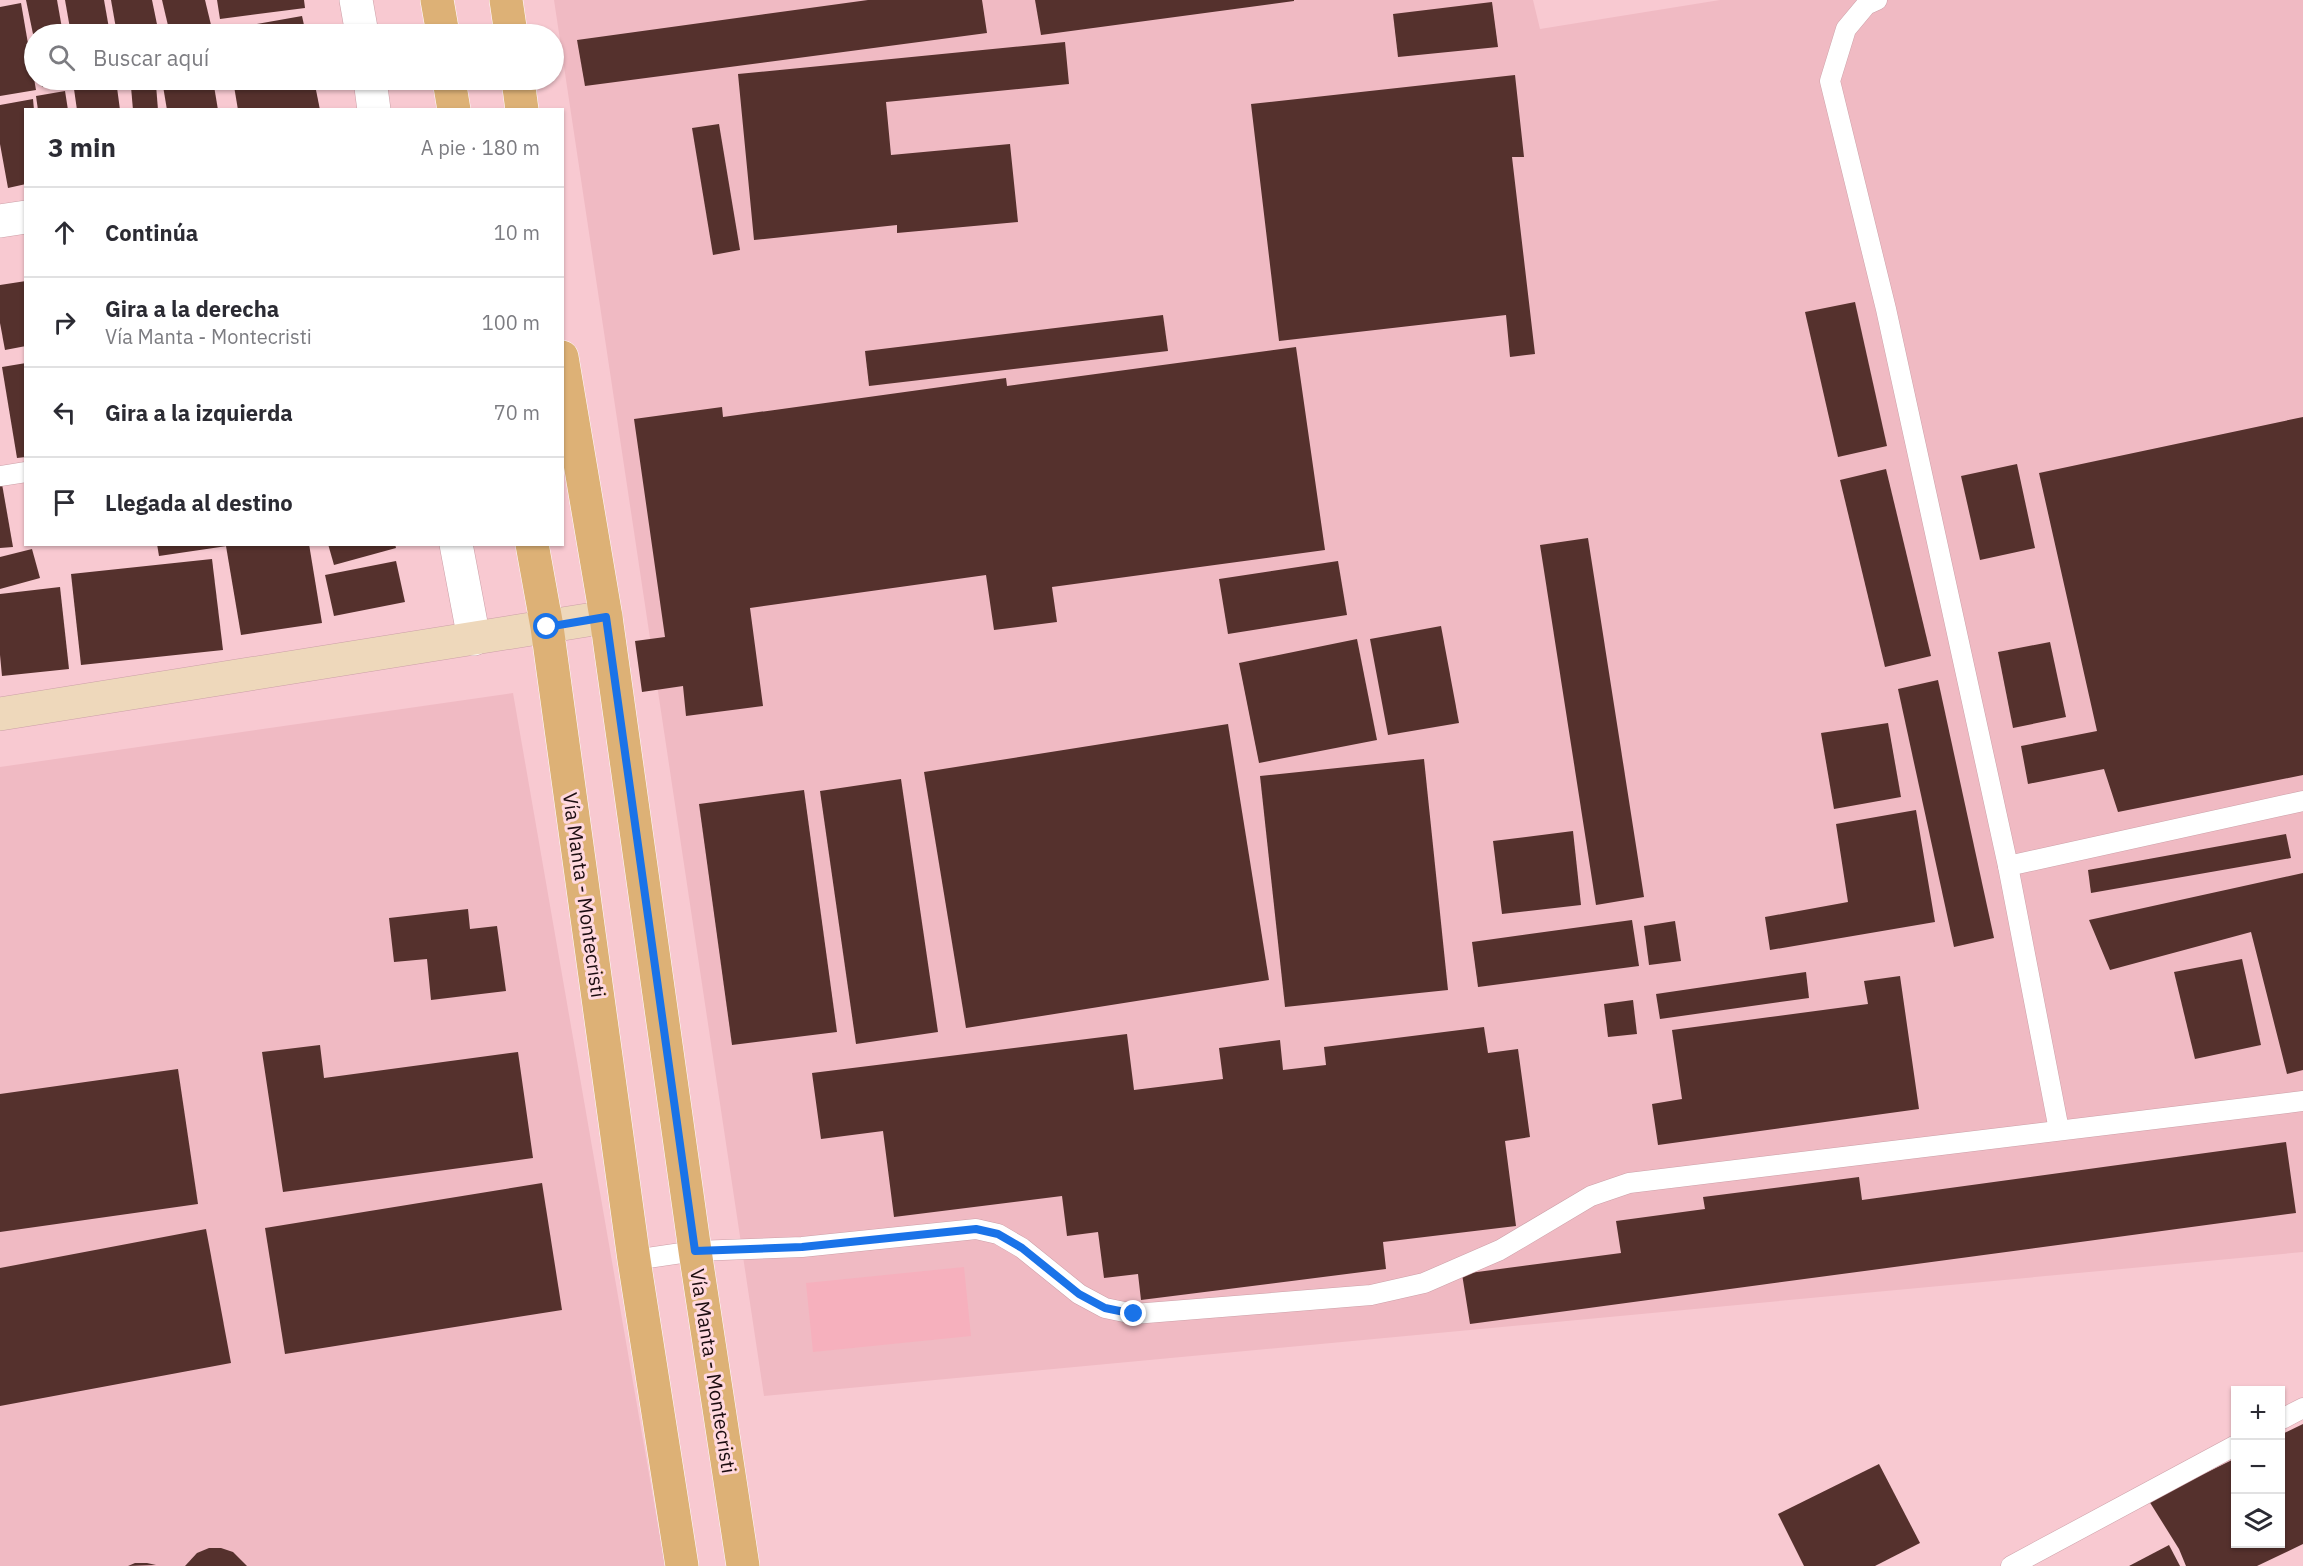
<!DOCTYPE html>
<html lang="es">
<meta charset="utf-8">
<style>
:root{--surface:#fff;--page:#f7f7f7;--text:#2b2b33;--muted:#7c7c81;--line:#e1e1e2}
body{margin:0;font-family:"IBM Plex Sans",sans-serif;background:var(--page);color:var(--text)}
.controls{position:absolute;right:18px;bottom:18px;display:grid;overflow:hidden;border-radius:0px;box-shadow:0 2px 4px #0004}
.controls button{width:54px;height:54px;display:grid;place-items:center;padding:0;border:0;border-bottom:2px solid var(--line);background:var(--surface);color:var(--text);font:30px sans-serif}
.stop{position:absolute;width:18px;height:18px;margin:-14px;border:4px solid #1a73e8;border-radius:50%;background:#fff}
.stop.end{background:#1a73e8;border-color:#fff;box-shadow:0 2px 6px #0008}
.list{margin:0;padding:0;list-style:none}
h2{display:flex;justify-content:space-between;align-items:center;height:78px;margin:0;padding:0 24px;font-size:26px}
h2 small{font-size:20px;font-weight:400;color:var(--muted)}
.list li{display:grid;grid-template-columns:39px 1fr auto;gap:18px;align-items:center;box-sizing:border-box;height:90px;padding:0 24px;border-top:2px solid var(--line)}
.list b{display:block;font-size:22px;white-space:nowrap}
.list p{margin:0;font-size:20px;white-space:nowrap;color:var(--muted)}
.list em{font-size:20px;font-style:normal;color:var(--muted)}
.icon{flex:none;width:33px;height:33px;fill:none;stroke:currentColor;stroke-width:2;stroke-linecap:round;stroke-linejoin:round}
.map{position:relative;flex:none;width:2303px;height:1566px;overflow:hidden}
.search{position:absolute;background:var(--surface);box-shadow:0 2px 4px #0004;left:24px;top:24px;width:540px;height:66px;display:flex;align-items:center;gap:15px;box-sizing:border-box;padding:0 21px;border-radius:33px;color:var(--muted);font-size:22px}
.panel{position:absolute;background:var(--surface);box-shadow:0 2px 4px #0004;left:24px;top:108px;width:540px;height:438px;border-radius:0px}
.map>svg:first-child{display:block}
.built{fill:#f0bac3}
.green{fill:#f6b0bd}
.building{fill:#55312d}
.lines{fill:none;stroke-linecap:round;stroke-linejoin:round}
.lane-casing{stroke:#cca0a8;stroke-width:21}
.street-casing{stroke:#cca0a8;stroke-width:34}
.secondary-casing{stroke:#cca0a8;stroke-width:34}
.primary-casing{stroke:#fff;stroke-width:34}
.lane{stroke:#fff;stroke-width:20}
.street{stroke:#fff;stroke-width:33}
.secondary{stroke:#eed8bb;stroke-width:33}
.primary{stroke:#ddb176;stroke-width:33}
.route{stroke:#1a73e8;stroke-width:8}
.labels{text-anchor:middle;stroke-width:6;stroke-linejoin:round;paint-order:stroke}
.street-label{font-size:20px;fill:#1c0d10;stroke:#ffd9df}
</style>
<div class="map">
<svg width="2303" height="1566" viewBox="0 0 2303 1566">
<rect width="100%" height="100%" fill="#f8c9d1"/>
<g class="built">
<polygon points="554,0 1533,0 1540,29 1720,0 2303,0 2303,1252 764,1396"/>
<polygon points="513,693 665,1566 0,1566 0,767"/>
</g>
<polygon class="green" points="964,1267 971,1336 813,1352 806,1283"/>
<g class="building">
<polygon points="26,0 57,0 63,34 33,34"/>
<polygon points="65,0 104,0 110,34 71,34"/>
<polygon points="111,0 152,0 159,34 117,34"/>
<polygon points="162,0 205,0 212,29 188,34 170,34"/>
<polygon points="217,0 304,0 305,8 220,19"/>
<polygon points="868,0 982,0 987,33 585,86 577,40"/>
<polygon points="1035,0 1294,0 1294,1 1041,35"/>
<polygon points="1492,2 1498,47 1398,57 1393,14"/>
<polygon points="21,3 36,90 0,96 0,7"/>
<polygon points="302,16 306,34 224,34 224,30"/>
<polygon points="1065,42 1069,84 886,102 891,155 1010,144 1018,222 897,233 897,225 754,240 738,74"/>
<polygon points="1515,75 1524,157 1512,157 1535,354 1510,357 1506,315 1279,341 1251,104"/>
<polygon points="41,80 71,80 72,82 42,87"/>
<polygon points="85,80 116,80 120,110 77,110 74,89 86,87"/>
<polygon points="162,80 213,80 218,110 167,110"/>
<polygon points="233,80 314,80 320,110 238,110"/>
<polygon points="156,85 158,110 133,110 131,87"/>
<polygon points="65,91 68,110 38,110 36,96"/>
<polygon points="33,99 34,110 26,110 26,184 8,188 0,144 0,105"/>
<polygon points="719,124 740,250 713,255 692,128"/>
<polygon points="26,281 26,346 5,350 0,323 0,285"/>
<polygon points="1855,302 1887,446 1838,457 1805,312"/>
<polygon points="1163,315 1168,351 869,386 865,351"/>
<polygon points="1296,347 1325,550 1052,587 1057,622 994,630 986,575 750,608 763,706 686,716 683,686 642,692 635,641 665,637 634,419 722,407 723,417 1006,378 1007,386"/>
<polygon points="26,363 26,457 17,458 2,367"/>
<polygon points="2303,417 2303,775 2118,812 2104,769 2028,784 2021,746 2097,731 2039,473"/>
<polygon points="2017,464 2035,548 1980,560 1961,476"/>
<polygon points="1886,469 1931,656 1885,667 1840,480"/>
<polygon points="2,484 13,547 0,548 0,485"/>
<polygon points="1588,538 1644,897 1596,905 1540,545"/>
<polygon points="157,544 227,544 227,546 159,556"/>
<polygon points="235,544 309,544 322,623 241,635 226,546"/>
<polygon points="328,544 395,544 396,548 334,565"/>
<polygon points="32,549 40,578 0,589 0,557"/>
<polygon points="212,559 223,650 81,665 71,574"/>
<polygon points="396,561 405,602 334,616 325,575"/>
<polygon points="1338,561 1347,615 1228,634 1219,579"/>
<polygon points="60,587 69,669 2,676 0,655 0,594"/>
<polygon points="1441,626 1459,723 1388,735 1370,639"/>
<polygon points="1357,639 1377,740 1259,763 1239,663"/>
<polygon points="2050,642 2066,717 2013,728 1998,652"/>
<polygon points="1938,680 1994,938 1954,947 1898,689"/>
<polygon points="1888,723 1901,797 1834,809 1821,733"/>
<polygon points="1228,724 1269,980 966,1028 924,772"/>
<polygon points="1424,759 1448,990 1285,1007 1260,776"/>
<polygon points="901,779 938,1032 856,1044 820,791"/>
<polygon points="804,790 837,1032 732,1045 699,804"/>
<polygon points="1916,810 1935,922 1770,950 1765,917 1848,902 1836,824"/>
<polygon points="1573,831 1581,905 1502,914 1493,841"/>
<polygon points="2286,834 2291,858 2091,893 2088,870"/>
<polygon points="2303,873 2303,1070 2287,1074 2251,932 2110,970 2089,920"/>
<polygon points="468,909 470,929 497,926 506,991 431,1000 427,959 394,962 389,918"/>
<polygon points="1632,920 1639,966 1478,987 1472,942"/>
<polygon points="1675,921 1681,961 1649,965 1644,926"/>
<polygon points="2242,959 2261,1045 2195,1059 2174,972"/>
<polygon points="1806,972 1809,998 1660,1019 1656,994"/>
<polygon points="1900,976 1919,1109 1658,1145 1652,1104 1682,1099 1672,1030 1868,1004 1864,981"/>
<polygon points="1633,1000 1637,1034 1608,1037 1604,1004"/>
<polygon points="1484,1027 1488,1053 1518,1049 1530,1137 1505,1141 1516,1226 1383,1242 1386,1269 1141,1300 1138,1274 1104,1278 1098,1232 1067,1236 1062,1196 894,1217 883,1131 821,1139 812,1073 1127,1034 1134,1090 1223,1079 1219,1048 1280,1040 1283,1070 1326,1065 1324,1047"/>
<polygon points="320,1045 324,1078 518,1052 533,1158 283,1192 262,1052"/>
<polygon points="178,1069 198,1204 0,1232 0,1094"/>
<polygon points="2286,1142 2296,1213 1470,1324 1462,1274 1621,1253 1616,1221 1705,1209 1703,1197 1859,1177 1862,1200"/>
<polygon points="542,1183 562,1310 285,1354 265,1228"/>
<polygon points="206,1229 231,1363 0,1406 0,1268"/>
<polygon points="2303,1424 2303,1544 2257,1566 2186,1566 2179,1549 2149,1501 2236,1458 2236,1544 2280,1544 2280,1435"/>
<polygon points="1879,1464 1920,1543 1875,1566 1804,1566 1778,1514"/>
<polygon points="2169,1545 2180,1566 2129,1566"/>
<polygon points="209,1548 221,1548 233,1552 247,1566 185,1566 197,1553"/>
<polygon points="135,1563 147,1563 156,1565 128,1566"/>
</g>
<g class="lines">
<defs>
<g id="lane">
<polyline points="1877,0 1866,5 1846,29 1830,81 1886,309 2008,866 2059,1130"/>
<polyline points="0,476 26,472"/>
<polyline points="2008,866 2303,801"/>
<polyline points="634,1260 695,1251 802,1247 976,1229 998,1234 1022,1248 1079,1294 1105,1308 1134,1314 1371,1295 1424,1283 1500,1250 1591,1196 1629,1183 2303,1101"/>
<polyline points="2280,1420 2303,1408"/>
<polyline points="2011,1566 2236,1445"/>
</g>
<g id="street">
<polyline points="356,0 362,34"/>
<polyline points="370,80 374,110"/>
<polyline points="0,221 26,217"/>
<polyline points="456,544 474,639"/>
</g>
<polyline id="secondary" points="0,714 606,617"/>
<g id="primary">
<polyline points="437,0 443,34"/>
<polyline points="506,0 511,34"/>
<polyline points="449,80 454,110"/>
<polyline points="518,80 522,110"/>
<polyline points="562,357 606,617 695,1251 743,1566"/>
<polyline points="532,544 547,627 634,1260 682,1566"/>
</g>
</defs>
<use href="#lane" class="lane-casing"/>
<use href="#street" class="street-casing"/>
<use href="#secondary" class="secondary-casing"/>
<use href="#primary" class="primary-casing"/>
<use href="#lane" class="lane"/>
<use href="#street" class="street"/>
<use href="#secondary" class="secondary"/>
<use href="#primary" class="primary"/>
</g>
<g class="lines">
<polyline class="route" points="547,627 606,617 695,1251 802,1247 976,1229 998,1234 1022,1248 1079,1294 1105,1308 1134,1314"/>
</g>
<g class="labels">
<g class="street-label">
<text transform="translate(584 895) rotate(82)" y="7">Vía Manta - Montecristi</text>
<text transform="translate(713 1371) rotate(81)" y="7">Vía Manta - Montecristi</text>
</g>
</g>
</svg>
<div class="controls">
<button>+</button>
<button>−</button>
<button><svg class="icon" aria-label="layers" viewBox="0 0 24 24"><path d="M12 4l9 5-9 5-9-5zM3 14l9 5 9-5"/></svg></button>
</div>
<div class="stop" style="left:547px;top:627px"></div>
<div class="stop end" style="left:1134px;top:1314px"></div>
<div class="search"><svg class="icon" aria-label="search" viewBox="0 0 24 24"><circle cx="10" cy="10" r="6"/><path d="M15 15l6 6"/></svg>Buscar aquí</div>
<section class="panel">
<h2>3 min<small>A pie · 180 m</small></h2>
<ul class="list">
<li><svg class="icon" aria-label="ahead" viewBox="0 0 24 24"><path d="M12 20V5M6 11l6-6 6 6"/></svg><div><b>Continúa</b></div><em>10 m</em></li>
<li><svg class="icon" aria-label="right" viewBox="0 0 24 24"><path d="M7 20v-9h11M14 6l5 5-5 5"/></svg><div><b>Gira a la derecha</b><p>Vía Manta - Montecristi</p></div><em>100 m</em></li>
<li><svg class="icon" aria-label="left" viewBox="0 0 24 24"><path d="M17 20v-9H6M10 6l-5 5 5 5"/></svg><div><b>Gira a la izquierda</b></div><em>70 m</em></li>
<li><svg class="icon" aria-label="arrive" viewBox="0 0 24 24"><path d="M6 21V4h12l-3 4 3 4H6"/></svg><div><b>Llegada al destino</b></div></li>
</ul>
</section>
</div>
